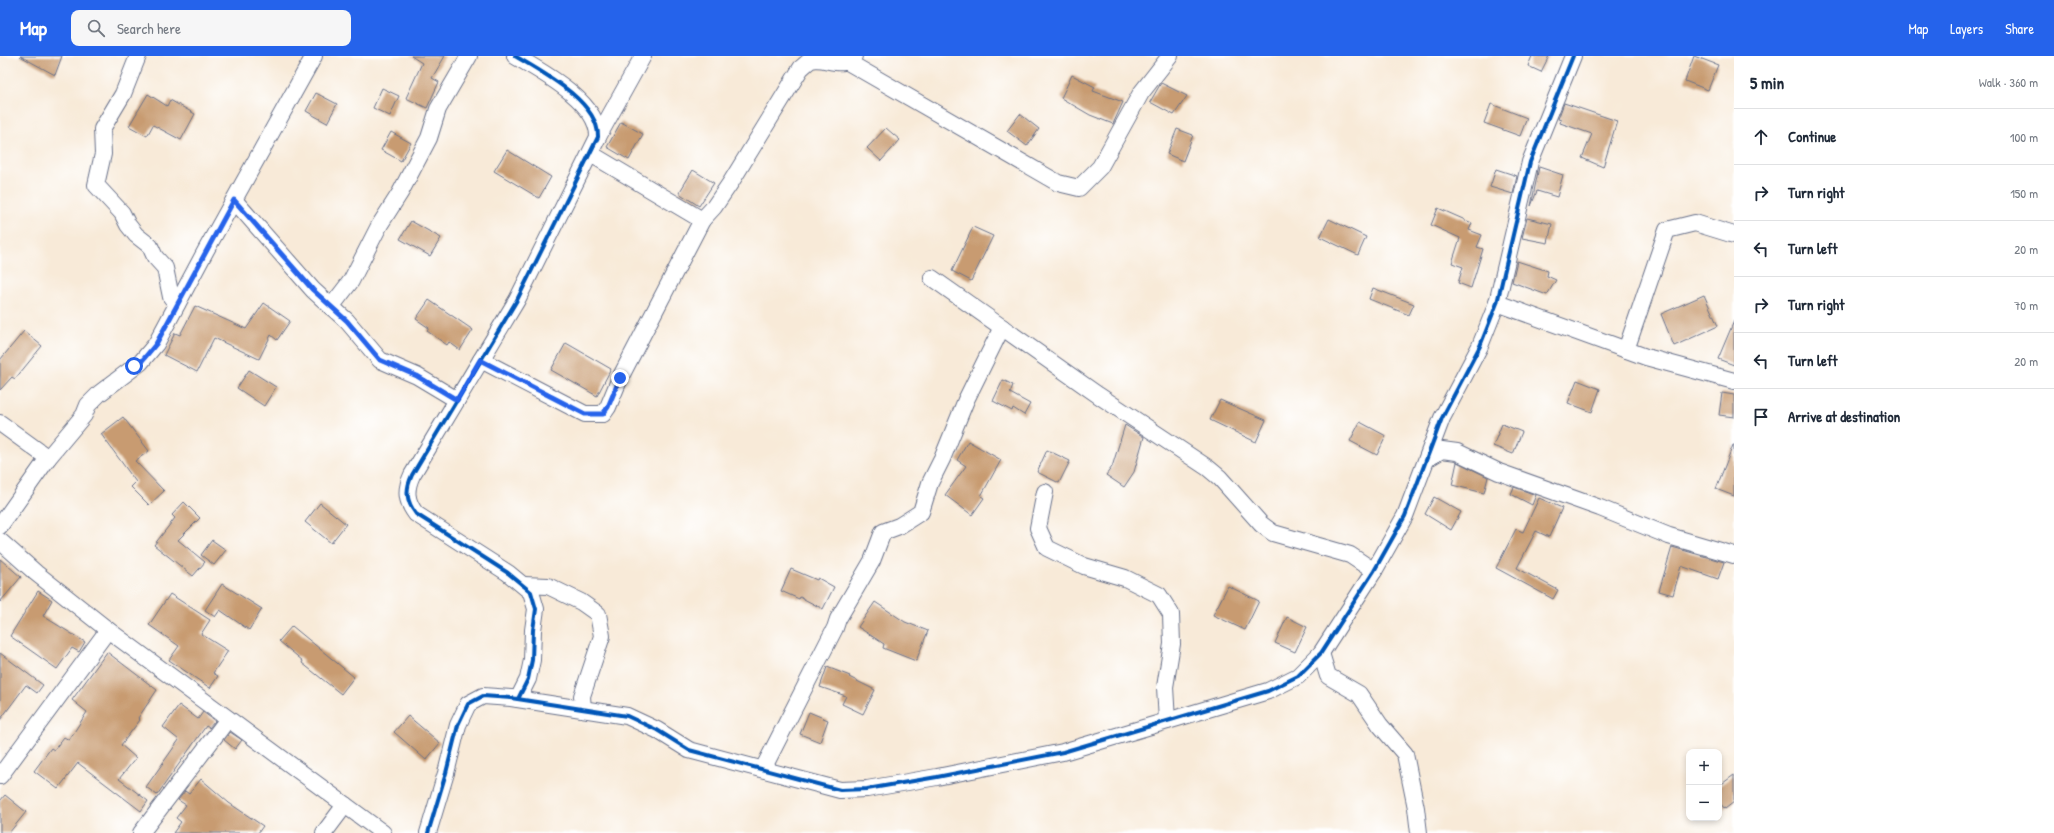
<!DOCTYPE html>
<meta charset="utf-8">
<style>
:root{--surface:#fff;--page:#f6f6f7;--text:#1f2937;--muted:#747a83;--line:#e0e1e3;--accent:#2563eb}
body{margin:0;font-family:"Patrick Hand",sans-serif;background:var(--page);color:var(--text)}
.controls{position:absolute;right:12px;bottom:12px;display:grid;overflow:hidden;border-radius:8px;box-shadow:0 2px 6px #0003}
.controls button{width:36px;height:36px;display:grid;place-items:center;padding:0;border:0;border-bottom:1px solid var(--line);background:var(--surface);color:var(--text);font:20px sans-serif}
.stop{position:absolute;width:12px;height:12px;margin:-9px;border:3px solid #2563eb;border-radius:50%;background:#fff}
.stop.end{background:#2563eb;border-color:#fff;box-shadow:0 1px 4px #0008}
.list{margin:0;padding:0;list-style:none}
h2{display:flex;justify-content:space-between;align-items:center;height:52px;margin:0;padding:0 16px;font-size:17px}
h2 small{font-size:13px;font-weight:400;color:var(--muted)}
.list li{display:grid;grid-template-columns:26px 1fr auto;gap:12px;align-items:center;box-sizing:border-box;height:56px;padding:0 16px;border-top:1px solid var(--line)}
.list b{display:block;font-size:15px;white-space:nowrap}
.list em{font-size:13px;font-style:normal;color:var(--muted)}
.icon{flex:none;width:22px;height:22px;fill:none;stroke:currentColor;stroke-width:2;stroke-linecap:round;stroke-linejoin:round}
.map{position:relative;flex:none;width:1734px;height:777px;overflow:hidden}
header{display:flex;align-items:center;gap:24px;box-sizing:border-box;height:56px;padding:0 20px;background:var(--accent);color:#fff}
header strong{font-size:19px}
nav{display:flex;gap:22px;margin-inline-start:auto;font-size:14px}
.search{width:280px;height:36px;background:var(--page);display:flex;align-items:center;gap:10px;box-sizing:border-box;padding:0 14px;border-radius:8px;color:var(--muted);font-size:15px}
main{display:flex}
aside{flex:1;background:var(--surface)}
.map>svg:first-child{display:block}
.building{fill:#c89b71}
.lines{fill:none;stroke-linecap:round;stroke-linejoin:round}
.minor-casing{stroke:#687089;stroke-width:18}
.minor{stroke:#fff;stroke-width:16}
.cycleway-casing{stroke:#fff;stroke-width:6}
.cycleway{stroke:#0057b8;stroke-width:4}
.route{stroke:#2563eb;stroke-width:5}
</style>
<header>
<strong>Map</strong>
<div class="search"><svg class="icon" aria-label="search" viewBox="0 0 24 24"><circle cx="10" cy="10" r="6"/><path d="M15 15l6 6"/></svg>Search here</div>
<nav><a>Map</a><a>Layers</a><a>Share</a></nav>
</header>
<main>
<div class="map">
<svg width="1734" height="777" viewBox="0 0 1734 777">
<rect width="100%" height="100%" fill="#fff"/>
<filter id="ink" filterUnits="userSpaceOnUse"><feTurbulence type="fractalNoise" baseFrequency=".025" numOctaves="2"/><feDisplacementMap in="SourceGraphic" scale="8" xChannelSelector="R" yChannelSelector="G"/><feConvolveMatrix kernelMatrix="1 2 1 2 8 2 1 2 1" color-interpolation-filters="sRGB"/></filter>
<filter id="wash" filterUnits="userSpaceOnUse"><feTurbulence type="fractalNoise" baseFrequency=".012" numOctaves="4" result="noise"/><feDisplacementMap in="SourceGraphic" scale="16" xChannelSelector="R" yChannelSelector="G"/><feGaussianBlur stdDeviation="0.9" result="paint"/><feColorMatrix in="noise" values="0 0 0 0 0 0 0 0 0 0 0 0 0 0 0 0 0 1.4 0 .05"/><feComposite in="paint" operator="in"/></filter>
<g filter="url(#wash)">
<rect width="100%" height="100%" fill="#f8ead8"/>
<g id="blocks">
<g class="building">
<polygon points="20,0 62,0 55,19"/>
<polygon points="411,0 445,0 432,22 439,26 427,52 406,42 422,7"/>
<polygon points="1532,0 1549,0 1541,16 1528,10"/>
<polygon points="1694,0 1718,9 1708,34 1685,25"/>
<polygon points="1072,19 1095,31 1093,35 1123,46 1113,68 1090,59 1061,42"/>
<polygon points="1161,27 1187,40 1174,59 1150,46"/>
<polygon points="382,32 399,40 390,60 373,52"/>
<polygon points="316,37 337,48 327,67 306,55"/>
<polygon points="148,38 167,50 170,44 195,58 181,84 153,69 147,80 129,70"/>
<polygon points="1564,47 1617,65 1603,111 1582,102 1592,78 1560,67 1561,64 1558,63"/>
<polygon points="1491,48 1527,62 1520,80 1484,67"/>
<polygon points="1020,58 1039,73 1027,90 1007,75"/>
<polygon points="621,66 643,78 629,104 607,91"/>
<polygon points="886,72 900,84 881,105 867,92"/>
<polygon points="1177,73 1193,79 1183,105 1167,98"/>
<polygon points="391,76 411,87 401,105 381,94"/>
<polygon points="507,94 551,121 539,142 494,115"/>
<polygon points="1539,111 1563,119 1557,141 1537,135 1531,150"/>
<polygon points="1496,113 1517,120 1513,138 1490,131"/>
<polygon points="693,114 714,127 699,150 679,137"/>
<polygon points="1438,152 1472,167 1469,174 1482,179 1477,191 1483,193 1471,232 1458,227 1463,211 1452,207 1460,182 1431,169"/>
<polygon points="1527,162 1552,168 1548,187 1522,182"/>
<polygon points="1329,163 1366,181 1358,199 1320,181"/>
<polygon points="411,165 441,182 430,200 400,183"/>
<polygon points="973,171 993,180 971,225 952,215"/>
<polygon points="1517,205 1548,215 1547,220 1556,224 1547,239 1512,226"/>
<polygon points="1373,232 1414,248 1409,259 1369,243"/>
<polygon points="1704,239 1718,270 1674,290 1661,258"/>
<polygon points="429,244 473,274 460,294 449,286 447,289 427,275 429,272 416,263"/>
<polygon points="264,247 290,265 277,284 271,279 259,303 214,282 197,316 164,299 175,277 180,279 195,250 246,273"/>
<polygon points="1734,265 1734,309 1718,303"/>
<polygon points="24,275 42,290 15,323 12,321 0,334 0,304"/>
<polygon points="566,287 611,313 597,340 551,314"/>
<polygon points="249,314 276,331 264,350 237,332"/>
<polygon points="1003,324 1013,329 1010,337 1030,348 1024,359 1013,352 1012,355 993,345"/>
<polygon points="1577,324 1600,333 1592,356 1568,347"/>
<polygon points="1722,337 1734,339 1734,361 1719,359"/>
<polygon points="1220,344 1266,364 1256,386 1210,364"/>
<polygon points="123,361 149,395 135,405 164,435 149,449 131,431 136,426 101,378"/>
<polygon points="1360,366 1386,380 1377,399 1350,385"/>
<polygon points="1502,368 1522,376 1513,398 1493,390"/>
<polygon points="1125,369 1144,381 1134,416 1124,431 1106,419 1112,411"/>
<polygon points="968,385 1001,404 981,440 984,442 972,459 945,439 966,410 957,404"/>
<polygon points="1733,389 1734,389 1734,440 1716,433"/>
<polygon points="1047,394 1070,405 1059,427 1037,416"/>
<polygon points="1457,406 1488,421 1484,437 1452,429"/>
<polygon points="1514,431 1536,439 1532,449 1511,438"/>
<polygon points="1434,441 1461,456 1451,474 1425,458"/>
<polygon points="1539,442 1562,452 1549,481 1536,475 1517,512 1558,534 1553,543 1496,512 1516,473 1523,476"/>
<polygon points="184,446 200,462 178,484 205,506 193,520 154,489 175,462 172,459"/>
<polygon points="320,447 346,468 331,487 305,466"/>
<polygon points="212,484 226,494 214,509 201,499"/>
<polygon points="1672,491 1724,506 1718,523 1681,510 1673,539 1659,535"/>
<polygon points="0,503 21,521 0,546"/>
<polygon points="791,513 817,524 818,522 834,531 823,553 800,541 799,543 781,535"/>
<polygon points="222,528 262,553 249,574 220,554 215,561 205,554"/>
<polygon points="1228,530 1259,545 1245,574 1213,559"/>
<polygon points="38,535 52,544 43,560 85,586 79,596 72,592 57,613 10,580"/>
<polygon points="170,538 210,564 201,578 228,595 213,617 218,620 210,632 169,604 179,590 149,569"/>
<polygon points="875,546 905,566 928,575 916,605 883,592 884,588 858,571"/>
<polygon points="1287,561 1307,571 1295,596 1275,587"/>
<polygon points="292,570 354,621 341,638 302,607 303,605 279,585"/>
<polygon points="107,596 157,634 138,662 140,664 121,689 136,702 119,723 148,745 141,755 78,707 58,733 34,715 51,692 54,694 64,681 69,684 87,656 72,644"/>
<polygon points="0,597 43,629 37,637 26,629 0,664"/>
<polygon points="827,611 850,620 849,621 875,634 863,658 842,648 846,640 820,631"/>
<polygon points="179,649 198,663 203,656 215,665 209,672 206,670 157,739 146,731 179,684 163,671"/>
<polygon points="809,656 828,664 820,686 800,678"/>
<polygon points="408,660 440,687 426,704 394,676"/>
<polygon points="230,676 242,684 235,693 224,684"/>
<polygon points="1734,719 1734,746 1725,753 1719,746 1719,730"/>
<polygon points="201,723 229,747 263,770 258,777 173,777 181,766 176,762 186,749 178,744 185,735 189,738"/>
<polygon points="5,739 26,756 9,777 0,777 0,745"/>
</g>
</g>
</g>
<g filter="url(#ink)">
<use href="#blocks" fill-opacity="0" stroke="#687089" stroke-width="1"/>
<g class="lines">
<defs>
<g id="minor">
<polyline points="138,0 123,38 102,73 103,98 96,129 122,157 128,169 136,179 150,190 155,201 165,212 171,241 177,248"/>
<path d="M515,0C542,16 599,46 598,81L517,244L412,419C405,434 406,445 416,458L508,517L531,536L536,553L533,574L532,604L528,623L518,643"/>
<polyline points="846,5 1058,127 1079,132 1100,111 1141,37 1170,0"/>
<polyline points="598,81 643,0"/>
<path d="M591,98L702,164L714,151L731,126L801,12C804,10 807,6 811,4C825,0 843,14 854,0"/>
<polyline points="234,144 313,234 347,265 380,304 417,320 457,344"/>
<polyline points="932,222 1098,339 1208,412 1220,422 1261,468 1273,477 1350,499 1374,515"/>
<polyline points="1497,247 1646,301 1734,325"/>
<polyline points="331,251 351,225 379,170 400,137 429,82 438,53 469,0"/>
<polyline points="1626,294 1667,174 1695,167 1734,179"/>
<polyline points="481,304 585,358 603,358 608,351 620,322 702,164"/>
<polyline points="0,367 48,402"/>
<polyline points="1427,403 1442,394 1457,396 1499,416 1600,452 1669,480 1734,499"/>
<polyline points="1045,436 1038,472 1047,492 1084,510 1125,522 1159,539 1171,558 1172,588 1165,631 1167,665"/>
<polyline points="0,470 48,402 84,359 88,349 100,337 141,306 156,288 206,194 314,0"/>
<polyline points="0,485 36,517 108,574 383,777"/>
<polyline points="524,529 548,530 581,546 598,558 602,580 582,640 583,653"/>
<polyline points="1321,597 1328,620 1359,638 1380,669 1405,698 1416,752 1419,777"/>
<polyline points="763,713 835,572 838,563 872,505 883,476 899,470 921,456 930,427 942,403 966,344 1002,271"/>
<polyline points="0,720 108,574"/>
<polyline points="141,777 228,663"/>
<polyline points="324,777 345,749"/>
<polyline points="428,777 446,717 458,669 468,648 483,640 511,642 627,660 657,674 689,694 840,734 867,733 937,721 1063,696 1268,635 1298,620 1321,597 1374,515 1405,460 1442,362 1480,290 1497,247 1530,106 1573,0"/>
</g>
</defs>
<use href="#minor" class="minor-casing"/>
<use href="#minor" class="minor"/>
<defs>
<g id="cycleway">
<path d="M515,0C542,16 599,46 598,81L517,244L412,419C405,434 406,445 416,458L508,517L531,536L536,553L533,574L532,604L528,623L518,643"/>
<polyline points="428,777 446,717 458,669 468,648 483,640 511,642 627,660 657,674 689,694 840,734 867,733 937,721 1063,696 1268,635 1298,620 1321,597 1374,515 1405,460 1442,362 1480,290 1497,247 1530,106 1573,0"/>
</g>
</defs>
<use href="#cycleway" class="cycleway-casing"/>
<use href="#cycleway" class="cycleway"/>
</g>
</g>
<g class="lines" filter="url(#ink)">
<polyline class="route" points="134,310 141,306 156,288 234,144 313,234 347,265 380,304 417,320 457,344 480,304 585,358 603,358 608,351 620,322"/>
</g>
</svg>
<div class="controls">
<button>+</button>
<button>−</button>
</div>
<div class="stop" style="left:134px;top:310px"></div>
<div class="stop end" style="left:620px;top:322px"></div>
</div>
<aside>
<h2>5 min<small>Walk · 360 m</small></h2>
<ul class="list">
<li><svg class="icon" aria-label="ahead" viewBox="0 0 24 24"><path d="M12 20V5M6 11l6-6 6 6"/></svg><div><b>Continue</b></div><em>100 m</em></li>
<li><svg class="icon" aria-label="right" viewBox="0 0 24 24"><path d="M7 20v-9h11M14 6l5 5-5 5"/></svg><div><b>Turn right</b></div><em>150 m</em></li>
<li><svg class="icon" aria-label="left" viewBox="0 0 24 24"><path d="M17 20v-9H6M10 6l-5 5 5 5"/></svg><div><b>Turn left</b></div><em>20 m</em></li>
<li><svg class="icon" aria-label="right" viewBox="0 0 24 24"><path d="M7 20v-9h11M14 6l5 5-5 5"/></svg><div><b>Turn right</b></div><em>70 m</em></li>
<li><svg class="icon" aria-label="left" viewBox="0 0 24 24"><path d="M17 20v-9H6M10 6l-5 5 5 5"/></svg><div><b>Turn left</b></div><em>20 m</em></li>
<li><svg class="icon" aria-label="arrive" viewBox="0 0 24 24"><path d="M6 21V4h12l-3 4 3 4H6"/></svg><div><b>Arrive at destination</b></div></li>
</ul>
</aside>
</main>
